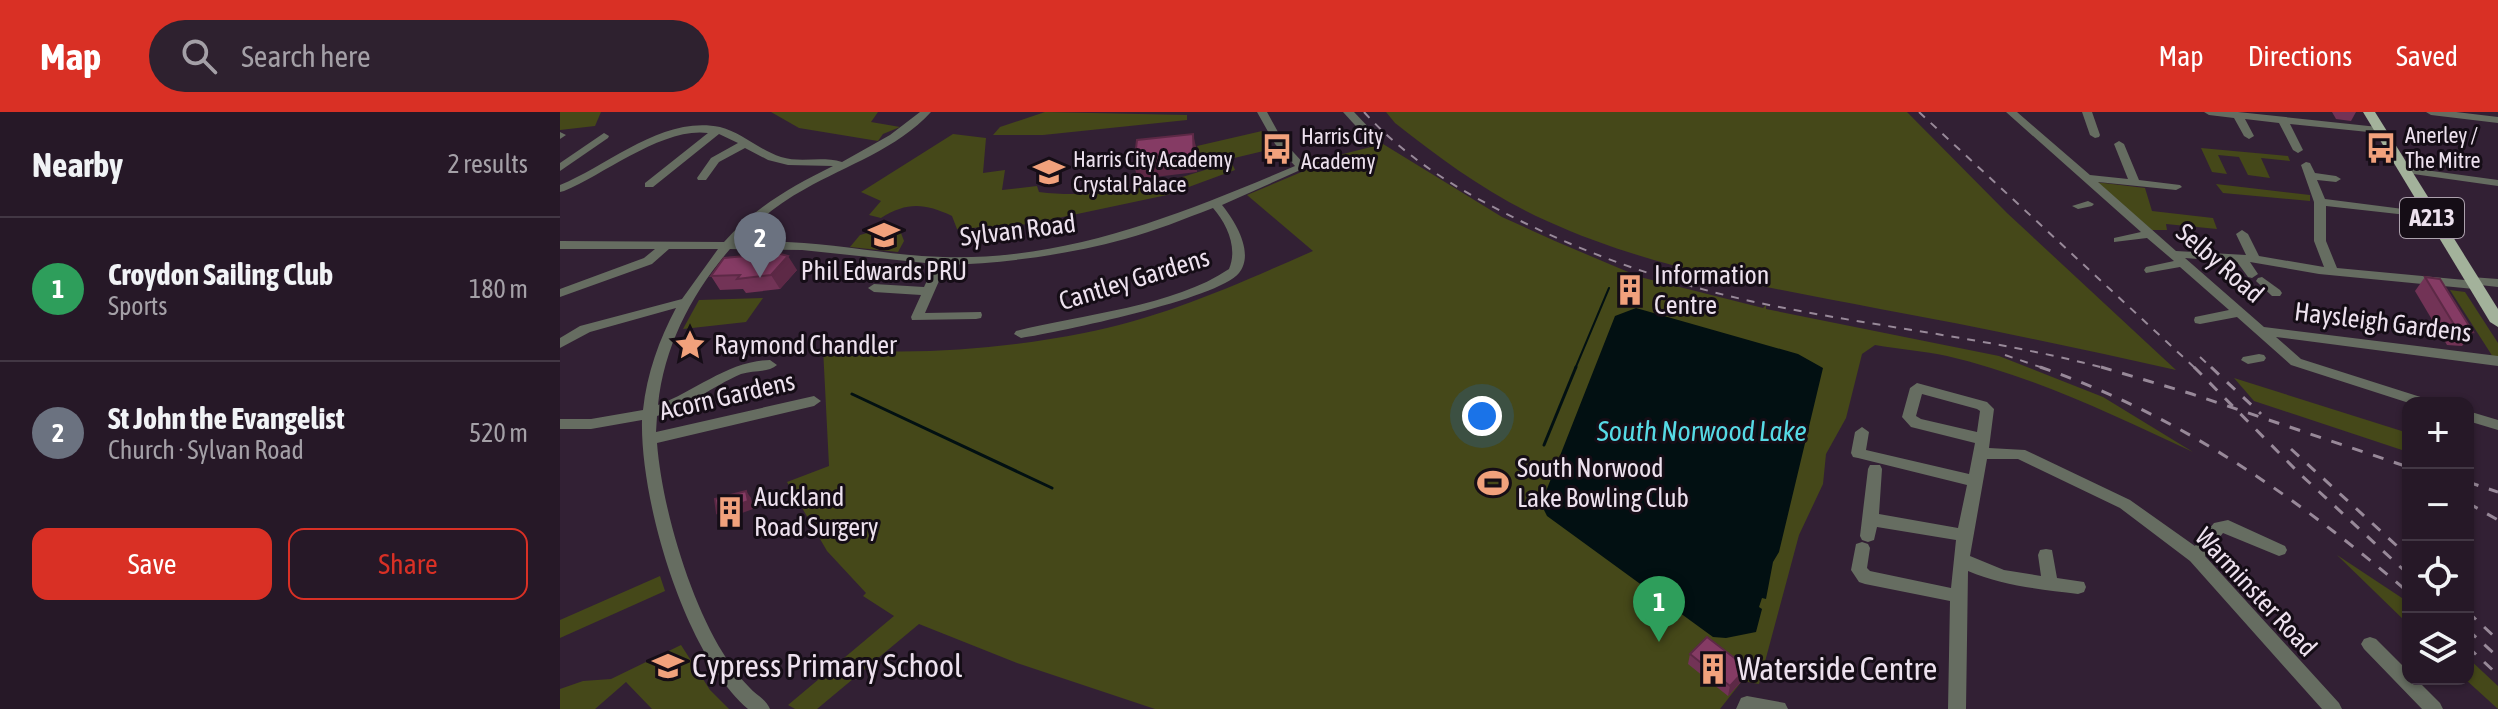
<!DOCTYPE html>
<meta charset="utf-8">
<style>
:root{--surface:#261827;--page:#2e212f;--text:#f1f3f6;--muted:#a4a0a7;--line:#423744;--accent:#d93025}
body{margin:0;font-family:"Asap Condensed",sans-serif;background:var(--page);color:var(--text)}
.controls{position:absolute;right:24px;bottom:24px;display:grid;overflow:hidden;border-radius:16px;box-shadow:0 2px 6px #0004}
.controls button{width:72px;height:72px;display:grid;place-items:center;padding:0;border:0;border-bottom:2px solid var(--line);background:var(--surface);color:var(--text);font:40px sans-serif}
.you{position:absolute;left:922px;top:304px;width:28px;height:28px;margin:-20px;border:6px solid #fff;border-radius:50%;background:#1a73e8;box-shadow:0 0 0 12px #1a73e833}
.badge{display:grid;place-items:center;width:52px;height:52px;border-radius:50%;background:var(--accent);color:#fff;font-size:26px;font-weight:700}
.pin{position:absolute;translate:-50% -66px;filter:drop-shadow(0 2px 4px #0008)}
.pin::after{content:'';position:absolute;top:42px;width:28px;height:24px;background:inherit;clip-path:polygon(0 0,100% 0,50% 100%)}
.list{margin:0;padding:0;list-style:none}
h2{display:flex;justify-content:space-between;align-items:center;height:104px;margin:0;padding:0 32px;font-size:34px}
h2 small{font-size:26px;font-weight:400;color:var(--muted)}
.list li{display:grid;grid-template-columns:52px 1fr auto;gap:24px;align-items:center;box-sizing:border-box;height:144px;padding:0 32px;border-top:2px solid var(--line)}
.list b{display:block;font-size:30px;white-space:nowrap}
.list p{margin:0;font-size:26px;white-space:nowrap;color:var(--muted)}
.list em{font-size:26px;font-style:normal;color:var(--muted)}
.actions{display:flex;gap:16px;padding:24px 32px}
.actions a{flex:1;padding:18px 0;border:2px solid var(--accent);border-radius:16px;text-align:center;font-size:28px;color:var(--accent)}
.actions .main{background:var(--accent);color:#fff}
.icon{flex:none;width:44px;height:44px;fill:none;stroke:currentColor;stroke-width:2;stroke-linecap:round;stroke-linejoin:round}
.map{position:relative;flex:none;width:1938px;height:597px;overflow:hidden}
header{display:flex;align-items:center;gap:48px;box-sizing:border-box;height:112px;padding:0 40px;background:var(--accent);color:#fff}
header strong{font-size:38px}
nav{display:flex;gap:44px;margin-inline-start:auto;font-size:28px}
.search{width:560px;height:72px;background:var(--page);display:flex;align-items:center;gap:20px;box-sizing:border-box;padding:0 28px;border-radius:44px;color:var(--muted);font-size:30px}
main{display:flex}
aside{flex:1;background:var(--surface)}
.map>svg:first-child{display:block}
.green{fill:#454819}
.water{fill:#021012}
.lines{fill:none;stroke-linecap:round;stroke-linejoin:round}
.stream-far1{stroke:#021012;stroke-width:2}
.stream{stroke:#021012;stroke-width:3}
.minor{fill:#666d61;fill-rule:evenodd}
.major{fill:#a3b29b;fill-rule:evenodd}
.rail-far1{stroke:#988999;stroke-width:2;stroke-dasharray:8 8;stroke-linecap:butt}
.rail{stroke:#988999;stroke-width:3;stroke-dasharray:11 11;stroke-linecap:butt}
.wall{fill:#723356}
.shaded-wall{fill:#5d2946}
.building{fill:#853b64;stroke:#5d2946;stroke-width:2}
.labels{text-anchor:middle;stroke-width:6;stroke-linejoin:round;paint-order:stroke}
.far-poi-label{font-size:22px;fill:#ede1ee;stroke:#150d16;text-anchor:start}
.shield{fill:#150d16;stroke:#aca1ad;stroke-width:2}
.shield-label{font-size:24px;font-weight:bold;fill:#ede1ee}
.street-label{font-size:26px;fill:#ede1ee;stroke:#150d16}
.poi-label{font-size:26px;fill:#ede1ee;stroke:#150d16;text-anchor:start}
.water-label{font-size:28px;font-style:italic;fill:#56dae5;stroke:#150d16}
.near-poi-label{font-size:32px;fill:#ede1ee;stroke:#150d16;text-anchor:start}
</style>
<header>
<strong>Map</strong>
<div class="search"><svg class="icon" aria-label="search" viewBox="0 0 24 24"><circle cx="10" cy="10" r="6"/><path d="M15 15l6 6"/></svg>Search here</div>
<nav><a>Map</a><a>Directions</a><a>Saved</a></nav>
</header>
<main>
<aside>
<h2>Nearby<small>2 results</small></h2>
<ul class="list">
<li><span class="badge" style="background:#2e9e5b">1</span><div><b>Croydon Sailing Club</b><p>Sports</p></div><em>180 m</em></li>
<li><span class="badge" style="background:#6b7280">2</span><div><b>St John the Evangelist</b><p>Church · Sylvan Road</p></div><em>520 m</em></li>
</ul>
<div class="actions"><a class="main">Save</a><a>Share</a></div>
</aside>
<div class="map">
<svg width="1938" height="597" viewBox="0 0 1938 597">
<rect width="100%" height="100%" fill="#322034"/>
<g class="green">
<polygon points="0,0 41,0 35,14 0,18"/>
<polygon points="211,0 318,0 311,10 340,15 323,22 318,29 239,16"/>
<polygon points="485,0 627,3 627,8 483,23 433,23 440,15"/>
<path d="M826,0H1347L1447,101L1616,258C1517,236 1419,215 1320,197C1208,175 1092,157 987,109C931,84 883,49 835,11Z"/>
<polygon points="702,19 712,37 645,53 637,34"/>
<path d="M393,22L426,26L423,61L445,58L442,78L477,74L479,80C543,88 611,71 671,49L675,58L607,83L470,112L397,117L392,104C364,91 347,90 321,106L309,103L321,89L301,80Z"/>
<path d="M823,32L942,105L995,129L1080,165L1203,196L1206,193V197L1439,244L1543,285L1633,340C1553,303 1473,264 1387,244C1364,239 1339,237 1315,233L1302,242L1286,306L1266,342L1263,372L1239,423L1199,572L1182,569L1160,597H595L457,551L359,512L257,597H235L228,593L334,504L303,484L306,481L267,439L227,370L269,354L263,236C350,244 438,238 524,221C603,206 680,171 753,139L687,83L751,56L747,51Z"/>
<polygon points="1641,36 1728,44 1730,49 1701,46 1710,66 1688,63 1679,45 1658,43 1667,62 1652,60"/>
<polygon points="1535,70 1585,76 1592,99 1653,106 1657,117 1606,112 1607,118 1592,118"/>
<polygon points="1656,72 1750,83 1750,89 1663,81"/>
<polygon points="321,117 341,121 344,129 338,140 290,135 300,123"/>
<polygon points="1890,178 1905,180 1938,231 1938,246 1933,245"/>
<polygon points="203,186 186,210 123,217 139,188"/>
<polygon points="1674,266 1848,321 1848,340 1694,289"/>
<polygon points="1777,443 1848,490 1848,512"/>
<polygon points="100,464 105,479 0,526 0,508"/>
<polygon points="121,533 150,578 169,597 92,597 66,570 35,597 0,597 0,577 23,569 51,567"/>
<polygon points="1908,546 1938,574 1938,597 1905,567 1908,567"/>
</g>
<polygon class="water" points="1076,196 1238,242 1263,256 1219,440 1213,450 1206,487 1202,486 1199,495 1202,497 1196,520 1166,526 1153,525 987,404 981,392 1055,204"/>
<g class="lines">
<polyline class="stream-far1" points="1015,257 1049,176"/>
<g class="stream">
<polyline points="292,282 492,376"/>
<polyline points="984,333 1016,255"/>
</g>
<g class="minor">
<path d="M360,0H371C337,37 287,53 245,77C219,91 197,109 177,130C199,130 221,129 244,131C290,134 337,144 383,145C508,149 623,101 735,54L715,32L697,0H707L723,29L747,55L662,93C675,109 695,141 679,161C658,187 499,220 461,226L454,222L456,219C520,203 615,194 669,157C678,136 667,112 653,96C624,107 595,119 565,127C506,143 447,151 386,153L365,201L421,200L422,203L421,206L416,207L352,208L351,205L361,183L314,180L308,176L314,172L364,175L375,152L242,138L170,137C132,181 104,234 98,293C136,279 168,249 210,248L217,253C208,261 193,258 181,262C151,275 130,294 97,304L96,320L254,284L261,289L254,294L97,331C102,395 129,486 163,541C170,553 179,565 189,575C196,583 206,587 210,597H188C125,542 80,390 82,308L31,317H0V307H31L83,298C87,261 99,228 116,196L30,220L0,236V226L20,214L122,187L158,137H109L92,152L0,185V177L84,146L95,137H0V129L164,130C194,96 232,74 273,54L228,53L208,48L185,36L159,50L146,68H138L137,66L151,46L178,31L159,22L93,75H85V71L148,21C103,15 45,62 4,79L0,80V73C49,53 103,3 160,15C181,20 199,38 221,45C240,51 262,44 282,50L330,23Z"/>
<polygon points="783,0 794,0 812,19 812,23 804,23"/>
<polygon points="1446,0 1457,0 1530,63 1568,67 1554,32 1559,29 1564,32 1579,68 1620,73 1622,75 1616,78 1538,70 1616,139 1686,143 1676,122 1682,118 1688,122 1699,144 1764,155 1754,129 1754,90 1741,53 1746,50 1750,51 1755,61 1776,64 1781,67 1776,70 1757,68 1765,87 1851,98 1853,100 1847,103 1766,94 1766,129 1777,156 1905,168 1911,165 1938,167 1938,175 1920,173 1914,177 1759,162 1690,150 1698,162 1692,166 1688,165 1677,150 1625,146 1704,215 1938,244 1938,254 1716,225 1741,247 1870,288 1872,291 1849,291 1731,253 1677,205 1640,212 1635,211 1634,208 1635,205 1669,198 1620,155 1586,161 1584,158 1586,155 1614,149 1587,126 1554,130 1554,126 1581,120"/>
<polygon points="1522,0 1532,0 1540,23 1539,25 1535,26 1530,23"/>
<polygon points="1644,0 1678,0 1818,15 1823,18 1818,21 1730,12 1743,38 1738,41 1733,38 1719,11 1685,7 1694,24 1689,27 1684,24 1674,6 1649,3"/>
<polygon points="1866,0 1896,0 1938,5 1938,11 1871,3"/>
<polygon points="0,20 6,23 0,27"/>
<polygon points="44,21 49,24 48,26 0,59 0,51"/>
<polygon points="1843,55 1938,68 1938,74 1839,60 1839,56"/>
<polygon points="1528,89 1534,92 1532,94 1518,97 1512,94"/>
<polygon points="1702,165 1720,178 1722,181 1720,184 1712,184 1696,169 1698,166"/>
<polygon points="1699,242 1704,243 1706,246 1704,249 1688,252 1681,248 1683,245"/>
<path d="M1357,271L1427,290L1434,297L1429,336L1465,338L1570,388L1635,434L1654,411L1668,408L1725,434L1727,438L1725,442L1719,444L1663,421L1645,444L1779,591L1782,597H1762L1630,449L1560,396L1458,347H1427L1410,444L1444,458L1481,464L1478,443L1480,438L1486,437L1492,438L1497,466L1524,470L1526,475L1524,480L1518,482C1480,477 1443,474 1408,459L1406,597H1388L1390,489L1305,472L1299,470L1291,458L1296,432L1302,430L1308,432L1310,436L1307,456L1310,459L1391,476L1396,428L1317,415L1314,428L1308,430L1302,428L1300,424L1308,357L1310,353H1320L1322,357L1319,402L1398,416L1407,373L1298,346L1293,345L1291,341L1295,320L1302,315L1309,320L1306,338L1409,362L1415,331L1351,315L1342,305L1350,276ZM1362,282L1417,297L1420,299L1417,320L1361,307L1356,304Z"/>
<polygon points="1908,299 1938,308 1938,318 1908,309"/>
<polygon points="1810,525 1816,527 1848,559 1848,567 1856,567 1880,591 1883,597 1862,597 1804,537 1801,532 1804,527"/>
<polygon points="1187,584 1225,591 1228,597 1176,597 1181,586"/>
</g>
<polygon class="major" points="1803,0 1815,0 1938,197 1938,215 1930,210"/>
<g class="rail-far1">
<path d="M804,0C843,43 890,73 941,99C1025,143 1116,174 1209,193C1322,216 1436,227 1548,257"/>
<polyline points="1359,0 1636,257"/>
<polyline points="1445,243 1486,257"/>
<polyline points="1640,245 1653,257"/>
</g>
<g class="rail">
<path d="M1480,255C1618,302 1738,386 1848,480"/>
<polyline points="1541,255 1632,282 1848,355"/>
<polyline points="1634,255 1740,362 1848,462"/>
<polyline points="1651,255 1701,302"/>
<polyline points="1731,337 1848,444"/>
<polyline points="1908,370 1938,380"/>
<polyline points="1908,391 1938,408"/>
<polyline points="1908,500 1938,528"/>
<polyline points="1908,518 1938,545"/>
<polyline points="1908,535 1938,563"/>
</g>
</g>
<g class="wall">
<polygon points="1772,0 1796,0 1791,9 1776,7"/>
<polygon points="237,158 220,177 186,181 183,177 160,178 151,164"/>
<polygon points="1865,165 1913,220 1902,234 1887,233 1855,179"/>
<polygon points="1130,542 1181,551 1180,557 1183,560 1181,570 1168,584 1128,552"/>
</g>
<g class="shaded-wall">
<polygon points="633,22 636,35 637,60 578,67 574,54"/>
<polygon points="228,144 237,158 220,177 211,163"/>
<polygon points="186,379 191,386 193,397 163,408 157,401"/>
<polygon points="1183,560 1181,570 1168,584 1170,574"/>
</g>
<g class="building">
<polygon points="633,22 634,47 574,54 577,28"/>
<polygon points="217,141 228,144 211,163 177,167 180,163 151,164 164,146"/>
<polygon points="1865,165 1880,167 1913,220 1898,219"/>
<polygon points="186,379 188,389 157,401 155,387"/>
<polygon points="1147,525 1181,551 1177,555 1183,560 1170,574 1130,542"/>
</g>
<defs>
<symbol id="bus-bare" viewBox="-9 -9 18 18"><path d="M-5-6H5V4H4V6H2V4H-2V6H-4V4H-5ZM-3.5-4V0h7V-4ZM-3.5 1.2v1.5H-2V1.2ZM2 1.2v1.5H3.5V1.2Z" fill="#f1a17c" stroke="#150d16" stroke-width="2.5" paint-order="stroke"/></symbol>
<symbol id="school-bare" viewBox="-9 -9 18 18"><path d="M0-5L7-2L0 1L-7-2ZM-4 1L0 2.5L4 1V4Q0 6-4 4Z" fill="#f1a17c" stroke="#150d16" stroke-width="2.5" paint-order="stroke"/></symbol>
<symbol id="building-bare" viewBox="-9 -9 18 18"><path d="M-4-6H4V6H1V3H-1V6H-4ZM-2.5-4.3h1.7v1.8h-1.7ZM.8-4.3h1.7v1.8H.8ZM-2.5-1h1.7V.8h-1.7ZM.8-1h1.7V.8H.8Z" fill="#f1a17c" stroke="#150d16" stroke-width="2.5" paint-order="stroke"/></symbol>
<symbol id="sight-bare" viewBox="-9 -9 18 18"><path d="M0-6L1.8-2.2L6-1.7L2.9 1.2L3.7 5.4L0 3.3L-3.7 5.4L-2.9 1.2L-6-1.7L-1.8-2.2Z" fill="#f1a17c" stroke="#150d16" stroke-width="2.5" paint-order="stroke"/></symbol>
<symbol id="stadium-bare" viewBox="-9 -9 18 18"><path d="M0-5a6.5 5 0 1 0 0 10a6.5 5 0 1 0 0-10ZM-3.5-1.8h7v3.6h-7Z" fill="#f1a17c" stroke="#150d16" stroke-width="2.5" paint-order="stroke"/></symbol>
</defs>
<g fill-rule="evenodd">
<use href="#bus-bare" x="1799" y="14" width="44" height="44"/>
<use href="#bus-bare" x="695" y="15" width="44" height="44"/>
<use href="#school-bare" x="467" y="38" width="44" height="44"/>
<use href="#school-bare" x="302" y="101" width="44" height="44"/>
<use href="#building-bare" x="1048" y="156" width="44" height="44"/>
<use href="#sight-bare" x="108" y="211" width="44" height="44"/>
<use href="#stadium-bare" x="911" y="349" width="44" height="44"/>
<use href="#building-bare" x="148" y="378" width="44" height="44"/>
<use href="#school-bare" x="86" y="532" width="44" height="44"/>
<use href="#building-bare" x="1131" y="535" width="44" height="44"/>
</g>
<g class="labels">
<g class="far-poi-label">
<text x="1845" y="31">Anerley /<tspan x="1845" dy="25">The Mitre</tspan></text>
<text x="741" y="32">Harris City<tspan x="741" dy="25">Academy</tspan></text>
<text x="513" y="55">Harris City Academy<tspan x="513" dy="25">Crystal Palace</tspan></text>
</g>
<rect class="shield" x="1840" y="86" width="64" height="40" rx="6"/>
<g class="shield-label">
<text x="1872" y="114">A213</text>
</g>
<g class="street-label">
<text transform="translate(458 118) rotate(-7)" y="9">Sylvan Road</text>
<text transform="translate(1660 151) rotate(41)" y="9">Selby Road</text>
<text transform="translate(574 167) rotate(-17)" y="9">Cantley Gardens</text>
<text transform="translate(1823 210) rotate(7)" y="9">Haysleigh Gardens</text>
<text transform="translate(167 284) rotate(-13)" y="9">Acorn Gardens</text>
<text transform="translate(1696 480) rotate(47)" y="9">Warminster Road</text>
</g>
<g class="poi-label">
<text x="324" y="168" text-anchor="middle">Phil Edwards PRU</text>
<text x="1094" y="172">Information<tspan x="1094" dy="30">Centre</tspan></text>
<text x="154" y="242">Raymond Chandler</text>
<text x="957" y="365">South Norwood<tspan x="957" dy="30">Lake Bowling Club</tspan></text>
<text x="194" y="394">Auckland<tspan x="194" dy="30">Road Surgery</tspan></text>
</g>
<g class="water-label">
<text x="1142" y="329">South Norwood Lake</text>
</g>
<g class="near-poi-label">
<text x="132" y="565">Cypress Primary School</text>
<text x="1177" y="568">Waterside Centre</text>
</g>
</g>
</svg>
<div class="controls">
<button>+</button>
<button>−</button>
<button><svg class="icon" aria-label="locate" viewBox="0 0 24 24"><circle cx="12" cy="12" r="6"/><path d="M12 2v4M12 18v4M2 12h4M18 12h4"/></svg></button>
<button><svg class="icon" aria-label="layers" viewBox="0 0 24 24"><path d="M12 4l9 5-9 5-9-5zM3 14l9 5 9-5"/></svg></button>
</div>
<div class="you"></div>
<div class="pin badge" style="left:1099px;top:530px;background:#2e9e5b">1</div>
<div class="pin badge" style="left:200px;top:166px;background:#6b7280">2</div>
</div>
</main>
